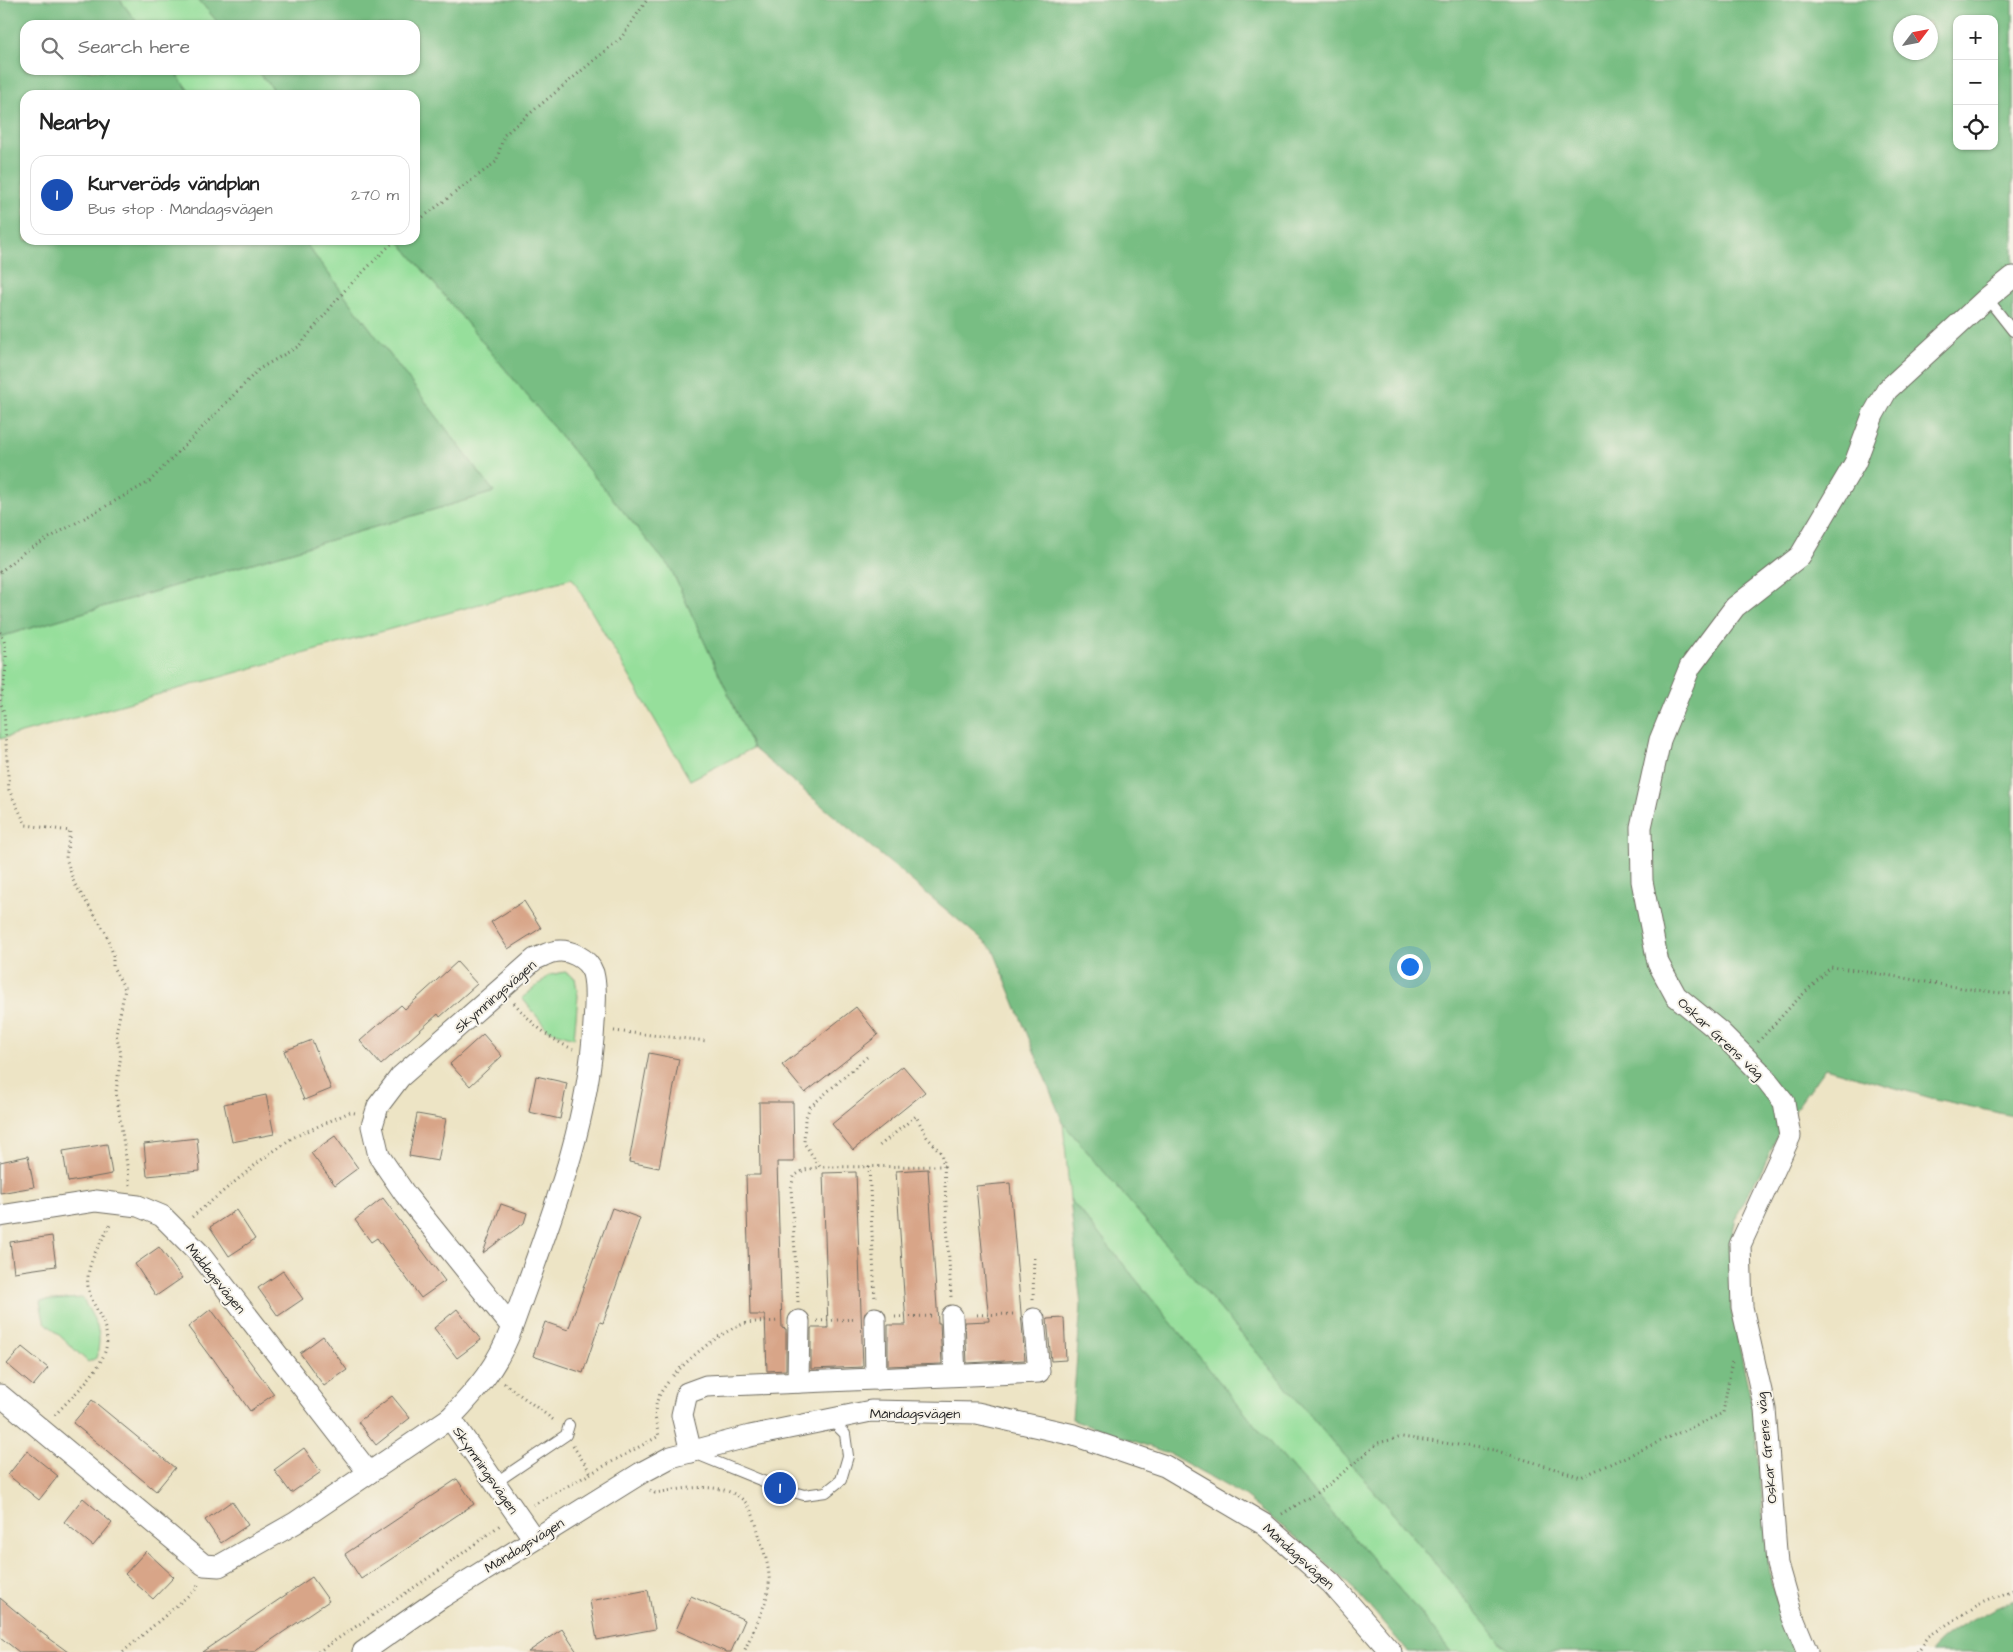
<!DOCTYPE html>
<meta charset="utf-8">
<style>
:root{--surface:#fff;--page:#f6f6f6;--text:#222;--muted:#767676;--line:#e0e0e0;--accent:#1f6fb2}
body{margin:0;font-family:"Architects Daughter",sans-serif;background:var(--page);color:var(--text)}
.controls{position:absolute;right:15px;top:15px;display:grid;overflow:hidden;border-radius:10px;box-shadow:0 1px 4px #0004}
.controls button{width:45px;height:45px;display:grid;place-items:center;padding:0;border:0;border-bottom:1px solid var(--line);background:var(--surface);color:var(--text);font:25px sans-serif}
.compass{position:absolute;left:1893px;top:15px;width:45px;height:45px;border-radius:50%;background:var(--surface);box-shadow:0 1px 4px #0004;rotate:58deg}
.you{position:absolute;left:1409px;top:966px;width:18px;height:18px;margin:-12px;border:4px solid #fff;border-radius:50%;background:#1a73e8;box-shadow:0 0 0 8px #1a73e833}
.badge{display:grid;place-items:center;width:32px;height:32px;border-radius:50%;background:var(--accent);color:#fff;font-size:16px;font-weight:700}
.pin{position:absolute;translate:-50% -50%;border:2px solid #fff;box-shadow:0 1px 5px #0006}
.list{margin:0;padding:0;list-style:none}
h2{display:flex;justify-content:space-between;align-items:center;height:65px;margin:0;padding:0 20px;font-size:21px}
h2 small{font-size:16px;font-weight:400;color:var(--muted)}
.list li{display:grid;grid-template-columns:32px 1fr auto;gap:15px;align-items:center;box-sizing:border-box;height:80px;margin:0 10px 10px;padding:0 10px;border:1px solid var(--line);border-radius:15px}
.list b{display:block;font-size:19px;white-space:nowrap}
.list p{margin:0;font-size:16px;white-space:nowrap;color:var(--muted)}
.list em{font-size:16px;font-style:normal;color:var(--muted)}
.icon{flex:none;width:28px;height:28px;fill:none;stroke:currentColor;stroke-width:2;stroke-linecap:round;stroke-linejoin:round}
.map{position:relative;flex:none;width:2013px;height:1652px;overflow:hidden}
.search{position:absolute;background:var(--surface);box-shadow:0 1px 4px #0004;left:20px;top:20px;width:400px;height:55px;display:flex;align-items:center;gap:12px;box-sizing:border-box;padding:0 18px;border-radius:15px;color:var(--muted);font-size:19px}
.panel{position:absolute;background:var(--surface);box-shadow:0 1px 4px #0004;left:20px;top:90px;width:400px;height:155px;border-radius:15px}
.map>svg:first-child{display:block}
.green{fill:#96df9b;stroke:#608563}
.forest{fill:#78be83;stroke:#527457;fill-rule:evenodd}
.building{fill:#d8a588}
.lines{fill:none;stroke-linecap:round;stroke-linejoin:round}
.service-casing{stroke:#6f6c61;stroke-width:12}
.minor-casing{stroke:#6f6c61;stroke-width:23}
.path{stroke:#6f6c61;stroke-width:3;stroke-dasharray:1 4;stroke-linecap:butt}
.service{stroke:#fff;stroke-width:10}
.minor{stroke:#fff;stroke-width:21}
.labels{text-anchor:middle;stroke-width:4;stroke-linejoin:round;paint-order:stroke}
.street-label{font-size:14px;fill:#2b2b2b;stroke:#f7f3e8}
</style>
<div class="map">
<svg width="2013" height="1652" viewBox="0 0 2013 1652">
<rect width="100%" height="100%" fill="#f7f3e8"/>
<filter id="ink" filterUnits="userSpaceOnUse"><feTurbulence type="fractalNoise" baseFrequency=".02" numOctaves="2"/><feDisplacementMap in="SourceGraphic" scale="10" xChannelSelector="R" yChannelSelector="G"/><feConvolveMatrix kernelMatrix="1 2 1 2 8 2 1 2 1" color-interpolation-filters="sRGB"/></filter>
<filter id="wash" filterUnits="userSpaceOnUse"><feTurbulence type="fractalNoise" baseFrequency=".0096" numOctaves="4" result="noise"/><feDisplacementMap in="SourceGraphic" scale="20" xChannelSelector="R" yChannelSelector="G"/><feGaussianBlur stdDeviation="1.12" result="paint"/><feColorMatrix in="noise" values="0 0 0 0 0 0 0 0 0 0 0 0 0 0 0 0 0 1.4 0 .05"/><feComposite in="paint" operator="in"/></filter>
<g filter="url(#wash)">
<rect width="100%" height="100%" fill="#ede4c5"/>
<g class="green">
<polygon points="120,0 199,0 220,25 139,25"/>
<polygon points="173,70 257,70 278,95 192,95"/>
<polygon points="303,240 398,240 671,569 753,748 690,780 572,578 0,739 0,637 494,492"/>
<polygon points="565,972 575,978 578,996 574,1038 548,1030 522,998 550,975"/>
<polygon points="1063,1123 1510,1652 1451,1652 1416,1608 1263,1435 1070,1199"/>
<path d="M82,1298C95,1321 104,1331 96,1358L88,1362L44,1321L40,1301Z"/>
</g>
<g class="forest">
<polygon points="0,0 120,0 139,25 25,25 25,70 173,70 192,95 25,95 25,240 303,240 494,492 0,637"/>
<path d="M199,0H2013V1116L1931,1098L1825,1068L1779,1132L1764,1166L1738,1211L1730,1243L1731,1309L1753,1409L1771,1582L1794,1652H1510L1063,1123L993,949L753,748L671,569L398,240H415V95H278L257,70H415V25H220ZM1957,19H1994V146H1957ZM1900,22H1930V52H1900Z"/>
<polygon points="1070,1199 1263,1435 1416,1608 1451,1652 1408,1652 1361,1596 1315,1553 1244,1496 1170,1454 1072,1419 1081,1306"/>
<path d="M2013,1600V1652H1931C1949,1629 1987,1612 2013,1600Z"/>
</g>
<g id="blocks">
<g class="building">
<polygon points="524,901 541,928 508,949 491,922"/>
<polygon points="457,962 477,984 440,1017 438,1014 381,1065 360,1041 401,1005 405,1009"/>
<polygon points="856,1007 878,1035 805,1093 782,1065"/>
<polygon points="483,1034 502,1056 470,1086 450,1064"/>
<polygon points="312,1040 331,1089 304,1100 284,1051"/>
<polygon points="649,1053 679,1059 659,1168 629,1162"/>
<polygon points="903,1066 925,1092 853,1150 832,1124"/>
<polygon points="536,1076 567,1083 560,1119 529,1112"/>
<polygon points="266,1095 274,1134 232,1142 224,1104"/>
<polygon points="759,1102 793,1102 794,1162 777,1162 782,1328 786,1329 786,1370 767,1371 765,1315 750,1315 746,1175 760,1175"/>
<polygon points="417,1114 446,1119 438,1161 409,1156"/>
<polygon points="335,1136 358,1168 335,1185 311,1153"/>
<polygon points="197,1138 200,1171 147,1176 144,1144"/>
<polygon points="107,1144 112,1174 68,1182 63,1151"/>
<polygon points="28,1156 34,1187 0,1193 0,1162"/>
<polygon points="928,1169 938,1323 940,1323 942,1364 888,1366 888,1325 906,1325 896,1171"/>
<polygon points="856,1172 863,1367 811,1369 811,1328 828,1328 823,1173"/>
<polygon points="1010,1183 1025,1360 967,1363 965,1322 989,1321 976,1186"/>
<polygon points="383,1198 445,1281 421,1298 377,1238 371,1242 355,1220"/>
<polygon points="501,1204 527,1213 524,1223 483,1253"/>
<polygon points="612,1208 640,1218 603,1323 600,1322 583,1373 533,1356 545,1322 568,1330"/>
<polygon points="236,1210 255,1239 229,1256 210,1227"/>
<polygon points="52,1236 56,1266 14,1272 10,1242"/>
<polygon points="159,1247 182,1278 156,1296 135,1264"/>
<polygon points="283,1271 303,1299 278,1316 258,1288"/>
<polygon points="211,1309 274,1394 250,1411 212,1357 211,1358 188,1327"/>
<polygon points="457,1309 481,1340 457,1358 434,1328"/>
<polygon points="1064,1318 1066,1360 1051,1361 1047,1319"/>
<polygon points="323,1336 347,1370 324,1386 300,1353"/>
<polygon points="22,1347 48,1368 33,1386 7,1364"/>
<polygon points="392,1396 410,1418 376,1445 358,1422"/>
<polygon points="92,1400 175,1468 156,1491 73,1423"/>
<polygon points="304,1448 321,1472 291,1493 274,1470"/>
<polygon points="27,1451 58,1476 39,1500 8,1475"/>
<polygon points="457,1479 474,1504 361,1579 345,1554"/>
<polygon points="83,1498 112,1523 93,1546 64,1522"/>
<polygon points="232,1501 248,1525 221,1543 205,1520"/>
<polygon points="146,1551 174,1577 153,1599 125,1574"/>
<polygon points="312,1577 329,1601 254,1652 202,1652"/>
<polygon points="648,1590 655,1629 597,1640 590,1601"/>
<polygon points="691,1596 745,1620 731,1652 726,1652 676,1630"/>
<polygon points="0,1598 42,1633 68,1652 19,1652 0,1637"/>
<polygon points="562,1629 577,1652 528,1652"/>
</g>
</g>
</g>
<g filter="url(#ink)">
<use href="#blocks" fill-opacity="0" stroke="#6f6c61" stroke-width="1"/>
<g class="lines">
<defs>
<g id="service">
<polyline points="1987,298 2013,331"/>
<polyline points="694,1453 780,1488 804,1495 826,1492 841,1480 848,1456 845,1434 831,1420"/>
<polyline points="495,1483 566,1435 569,1425"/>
</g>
<g id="minor">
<polyline points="0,1216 96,1201 138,1206 162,1216 198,1252 369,1473"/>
<polyline points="952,1316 955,1375"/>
<polyline points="875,1318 876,1379"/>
<path d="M512,1327C547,1228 589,1128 594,1023C595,1007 597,989 593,973C588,958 568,948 553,952C547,953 541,957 535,959L400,1077L378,1106L372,1126L379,1156L405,1194L512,1327C498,1365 478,1389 450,1418L534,1539"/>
<polyline points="798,1382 799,1321"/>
<polyline points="0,1395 204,1565 219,1566 295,1523 450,1418"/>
<polyline points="691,1452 682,1415 687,1393 706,1386 1039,1372 1034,1319"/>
<polyline points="363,1652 442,1597 641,1473 671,1457 750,1436 871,1411 977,1413 1074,1435 1165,1466 1265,1525 1331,1583 1391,1652"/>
<polyline points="1807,1652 1791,1613 1777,1564 1765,1409 1742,1307 1740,1245 1790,1136 1784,1102 1762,1074 1720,1032 1676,996 1658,963 1642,881 1641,827 1660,740 1690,667 1735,607 1800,556 1855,463 1873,415 1887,390 1987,298 2013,277"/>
</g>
</defs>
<use href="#service" class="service-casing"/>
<use href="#minor" class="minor-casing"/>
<g class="path">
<polyline points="415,223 496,162 504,135 621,38 647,0"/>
<polyline points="0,572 24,552 149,482 259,369 299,346 346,289 395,240"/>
<path d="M0,632C11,649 5,681 0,700"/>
<polyline points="0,700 4,713 9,790 26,825 70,831 66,858 74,883 105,931 113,954 113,967 125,989 116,1034 121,1054 116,1092 130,1185"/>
<path d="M514,1003C532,1023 548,1039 573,1049"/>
<polyline points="614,1031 707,1041"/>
<path d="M1758,1042L1792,1005L1831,967C1892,974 1952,989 2013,994"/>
<polyline points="867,1057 810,1107 805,1119 804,1143 820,1167 944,1166 941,1153 927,1137 916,1116 878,1147"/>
<polyline points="869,1166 875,1300"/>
<polyline points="944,1166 951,1297"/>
<polyline points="192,1217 260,1161 292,1138 350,1112 355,1113"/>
<polyline points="1033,1299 1034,1256"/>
<polyline points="798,1302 791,1188 794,1176 804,1170 820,1167"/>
<polyline points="972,1315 1016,1314"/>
<polyline points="895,1317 934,1316"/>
<polyline points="817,1321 856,1319"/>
<path d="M673,1376C689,1358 723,1329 747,1323C757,1321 769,1322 779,1321"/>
<polyline points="504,1383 555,1421"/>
<path d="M55,1415C71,1397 101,1371 106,1348C112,1321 84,1302 88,1276C90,1257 103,1239 111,1223"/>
<polyline points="573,1446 591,1473"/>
<path d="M650,1490L655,1493C681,1489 725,1479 746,1503C754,1513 757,1527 760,1539C765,1555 772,1574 768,1591C765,1609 751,1634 744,1652"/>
<path d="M533,1505L659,1436C653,1413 653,1400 669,1381"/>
<polyline points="1282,1514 1326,1487 1378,1443 1402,1437 1494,1450 1581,1477 1723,1413 1732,1361"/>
<polyline points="123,1652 197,1588 198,1584"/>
<polyline points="318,1652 440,1570 500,1525"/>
<polyline points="1917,1652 1929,1636 1978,1605 2013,1590"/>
</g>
<use href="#service" class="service"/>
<use href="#minor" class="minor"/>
</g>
</g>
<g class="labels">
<g class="street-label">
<text transform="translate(495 996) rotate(-41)" y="5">Skymningsvägen</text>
<text transform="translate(1721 1038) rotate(43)" y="5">Oskar Grens väg</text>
<text transform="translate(216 1278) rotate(51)" y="5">Middagsvägen</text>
<text x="915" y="1418">Måndagsvägen</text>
<text transform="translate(1766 1448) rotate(-96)" y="5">Oskar Grens väg</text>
<text transform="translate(486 1470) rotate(55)" y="5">Skymningsvägen</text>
<text transform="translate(524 1545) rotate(-32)" y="5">Måndagsvägen</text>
<text transform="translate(1299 1556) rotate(42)" y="5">Måndagsvägen</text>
</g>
</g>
</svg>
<div class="controls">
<button>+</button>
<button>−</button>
<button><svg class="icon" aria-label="locate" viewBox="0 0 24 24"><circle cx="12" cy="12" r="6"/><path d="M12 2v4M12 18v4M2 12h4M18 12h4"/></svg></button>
</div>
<svg class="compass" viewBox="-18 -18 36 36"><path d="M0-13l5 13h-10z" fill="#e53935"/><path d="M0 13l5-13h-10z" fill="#767676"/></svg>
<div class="you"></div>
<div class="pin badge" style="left:780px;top:1488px;background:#1a4fb4">1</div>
<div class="search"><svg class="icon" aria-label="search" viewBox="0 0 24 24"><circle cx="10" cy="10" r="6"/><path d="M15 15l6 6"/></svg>Search here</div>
<section class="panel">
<h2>Nearby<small></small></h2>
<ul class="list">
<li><span class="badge" style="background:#1a4fb4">1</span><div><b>Kurveröds vändplan</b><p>Bus stop · Måndagsvägen</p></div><em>270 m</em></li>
</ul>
</section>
</div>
